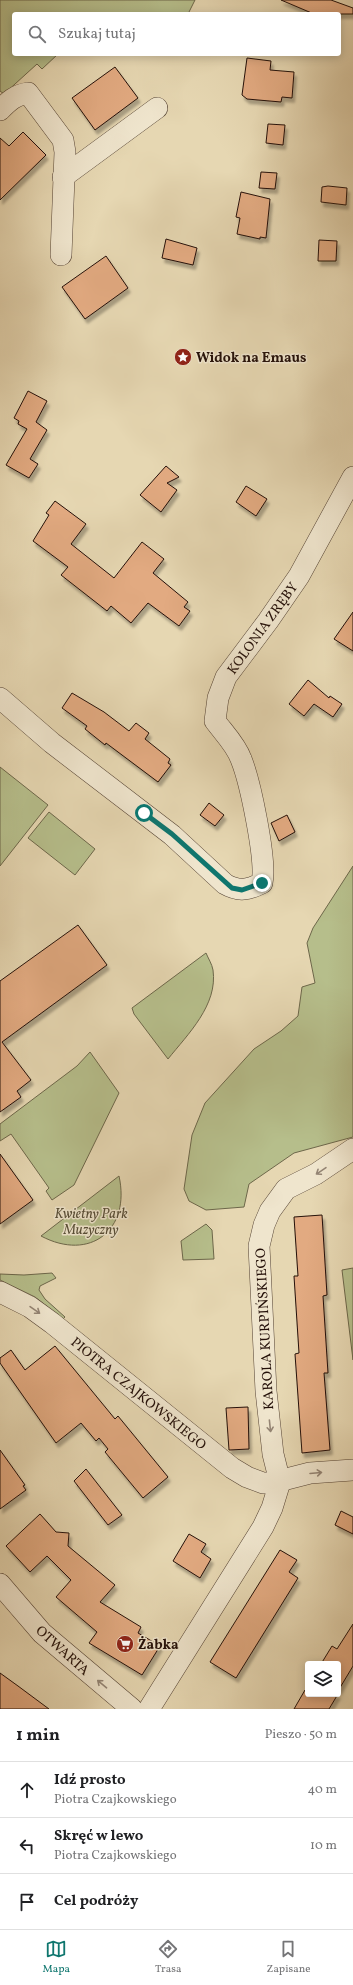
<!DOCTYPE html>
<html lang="pl">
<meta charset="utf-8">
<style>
:root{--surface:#fff;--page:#f2f2f2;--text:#202124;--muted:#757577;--line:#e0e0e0;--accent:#0f766e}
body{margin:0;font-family:Vollkorn,serif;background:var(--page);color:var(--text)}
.controls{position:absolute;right:12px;bottom:12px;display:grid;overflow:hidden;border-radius:4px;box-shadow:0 2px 10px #0003}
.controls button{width:36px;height:36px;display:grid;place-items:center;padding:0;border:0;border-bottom:1px solid var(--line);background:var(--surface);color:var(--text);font:20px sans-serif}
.stop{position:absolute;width:12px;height:12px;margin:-9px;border:3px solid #0f766e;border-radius:50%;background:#fff}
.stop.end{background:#0f766e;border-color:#fff;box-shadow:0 1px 4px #0008}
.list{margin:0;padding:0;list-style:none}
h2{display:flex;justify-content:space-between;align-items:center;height:52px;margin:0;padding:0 16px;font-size:17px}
h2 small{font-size:13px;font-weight:400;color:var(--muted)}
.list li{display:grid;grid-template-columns:26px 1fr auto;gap:12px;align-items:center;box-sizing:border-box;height:56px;padding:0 16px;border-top:1px solid var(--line)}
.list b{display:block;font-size:15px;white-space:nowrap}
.list p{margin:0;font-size:13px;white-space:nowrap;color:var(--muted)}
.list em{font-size:13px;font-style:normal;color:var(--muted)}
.icon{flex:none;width:22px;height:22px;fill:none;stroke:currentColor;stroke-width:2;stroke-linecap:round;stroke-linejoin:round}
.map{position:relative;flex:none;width:353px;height:1709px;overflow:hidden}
.search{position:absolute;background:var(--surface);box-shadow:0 2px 10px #0003;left:12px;right:12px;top:12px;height:44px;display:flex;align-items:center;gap:10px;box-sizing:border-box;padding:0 14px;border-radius:4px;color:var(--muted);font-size:15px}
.sheet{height:220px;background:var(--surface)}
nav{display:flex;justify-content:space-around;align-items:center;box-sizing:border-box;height:56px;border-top:1px solid var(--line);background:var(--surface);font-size:11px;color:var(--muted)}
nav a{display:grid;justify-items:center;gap:2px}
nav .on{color:var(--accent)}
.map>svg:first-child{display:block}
.green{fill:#b6be8b;stroke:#6d674a}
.building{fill:#e2aa81;stroke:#241009;filter:url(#shadow)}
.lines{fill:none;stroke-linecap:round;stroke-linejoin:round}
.minor-casing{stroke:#544233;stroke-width:22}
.minor{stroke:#efe5cd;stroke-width:21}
.oneway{stroke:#948575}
.route{stroke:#0f766e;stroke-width:5}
.labels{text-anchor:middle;stroke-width:3;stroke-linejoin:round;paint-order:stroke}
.poi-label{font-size:14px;font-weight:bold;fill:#241009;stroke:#efe5cd;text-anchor:start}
.street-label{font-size:14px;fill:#241009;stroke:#efe5cd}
.park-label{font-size:14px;font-style:italic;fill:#574d36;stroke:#efe5cd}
</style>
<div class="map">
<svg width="353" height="1709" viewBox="0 0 353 1709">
<defs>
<filter id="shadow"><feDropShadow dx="2.5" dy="4.5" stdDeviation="1" flood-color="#0004"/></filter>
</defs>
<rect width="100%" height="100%" fill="#e6d7b2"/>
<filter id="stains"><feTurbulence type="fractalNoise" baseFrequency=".005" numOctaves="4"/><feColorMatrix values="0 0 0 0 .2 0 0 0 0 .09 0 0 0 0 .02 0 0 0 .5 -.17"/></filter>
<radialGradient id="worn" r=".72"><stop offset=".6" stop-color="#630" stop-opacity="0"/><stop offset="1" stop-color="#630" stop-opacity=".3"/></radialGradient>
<g class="green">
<polygon points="0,0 195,0 188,14 14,14 14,54 58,54 42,69 37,64 4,94 0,91"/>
<polygon points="0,767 48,805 0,866"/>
<polygon points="49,812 95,849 75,875 28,838"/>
<polygon points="353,866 353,1137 294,1153 249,1184 244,1207 206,1210 189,1201 184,1189 192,1135 205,1103 254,1049 281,1031 298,1016 302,987 315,983 307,943 313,928"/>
<path d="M206,953C208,958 212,964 213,970C218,1005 188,1034 168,1059L134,1014L132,1008Z"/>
<polygon points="90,1052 119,1093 74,1185 52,1200 46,1191 49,1188 11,1134 0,1141 0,1124 77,1066"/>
<path d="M119,1176C131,1230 90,1262 41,1236Z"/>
<polygon points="206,1224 212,1230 214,1259 183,1260 181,1241"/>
<polygon points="353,1268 353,1360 342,1270"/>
<polygon points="52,1273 56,1278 40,1286 39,1290 45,1299 65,1317 63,1319 35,1297 0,1280 0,1274 24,1275"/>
</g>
<g class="building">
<polygon points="281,0 331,0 353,8 353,14 314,14"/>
<polygon points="247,58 271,61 270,70 294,72 292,98 282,97 281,102 247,99 242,95"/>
<polygon points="115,67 138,98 95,130 72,98"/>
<polygon points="268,124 285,125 283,145 266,143"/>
<polygon points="23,132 46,155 0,200 0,138 9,146"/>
<polygon points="261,172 277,173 275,189 259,188"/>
<polygon points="328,186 347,188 346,205 321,202 322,187"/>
<polygon points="241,192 270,199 266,238 260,237 260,239 237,234 240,218 236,217"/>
<polygon points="166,239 197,248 193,265 162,258"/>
<polygon points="319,240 337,241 336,261 318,261"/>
<polygon points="106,256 128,288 85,319 62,287"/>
<polygon points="28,391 47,401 36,422 47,430 30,459 38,464 29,478 6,465 27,429 18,424 19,421 14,418"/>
<polygon points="166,466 179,477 167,483 177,490 161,512 140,495"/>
<polygon points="246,486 267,499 256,516 236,502"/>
<polygon points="55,501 86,524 71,544 114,578 142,542 164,559 153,573 188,602 184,607 190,611 179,626 148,603 131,623 111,606 107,611 61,575 68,567 33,541 49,515 46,513"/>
<polygon points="353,612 353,651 334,639"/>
<polygon points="308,680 329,698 330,696 342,704 333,717 314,704 304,716 289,704"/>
<polygon points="72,693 104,712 129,731 136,723 149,733 145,739 170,759 168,763 171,765 158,782 106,743 105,745 85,729 87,726 62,708"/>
<polygon points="209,803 224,815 215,826 200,815"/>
<polygon points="287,815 295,832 279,841 271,823"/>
<polygon points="78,925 107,965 2,1042 31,1080 17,1091 21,1097 0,1112 0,981"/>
<polygon points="0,1154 33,1200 0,1224"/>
<polygon points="322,1215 327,1295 323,1296 328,1373 324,1373 330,1450 302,1453 295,1354 299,1353 294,1276 298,1276 294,1217"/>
<polygon points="55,1346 115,1419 118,1416 168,1477 143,1498 105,1452 108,1449 99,1438 96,1441 81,1423 56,1443 0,1363 0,1358 11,1350 25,1370"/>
<polygon points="248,1407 249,1449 229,1450 226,1408"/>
<polygon points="0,1450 25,1485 23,1486 26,1490 0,1509"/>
<polygon points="86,1469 122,1515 108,1525 74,1481"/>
<polygon points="341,1511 353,1517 353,1534 335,1525"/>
<polygon points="40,1514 56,1532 69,1533 68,1546 115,1585 100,1602 141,1627 138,1633 160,1646 142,1675 89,1643 97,1632 56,1597 71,1580 47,1556 30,1572 6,1546"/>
<polygon points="189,1534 206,1544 201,1552 211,1559 200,1578 173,1561"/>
<polygon points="280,1550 297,1560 289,1572 298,1578 236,1678 210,1662"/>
<polygon points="353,1624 353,1666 338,1691 338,1664 321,1664 332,1646 337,1649"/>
<polygon points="0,1673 18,1686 49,1709 0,1709"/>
<polygon points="305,1690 308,1694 338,1694 329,1709 294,1709"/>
</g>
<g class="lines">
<defs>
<g id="minor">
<path d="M0,110C9,101 15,95 28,93L63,140L65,152L61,255"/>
<polyline points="63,177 157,108"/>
<path d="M0,698L52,743L172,835L225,884C239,892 248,890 262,883C267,861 250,781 241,759C236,745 224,733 215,721L218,698L226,677L268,621L299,576L353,477"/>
<polyline points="0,1292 30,1307 52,1323 232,1468 247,1477 263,1483 271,1483 310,1473 353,1470"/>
<polyline points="0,1584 42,1633 132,1709"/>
<polyline points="149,1709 263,1527 272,1508 280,1482 273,1454 266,1391 259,1246 264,1225 270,1211 286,1189 316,1174 353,1149"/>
</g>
</defs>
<use href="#minor" class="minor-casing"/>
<use href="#minor" class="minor"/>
</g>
<defs><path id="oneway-shaft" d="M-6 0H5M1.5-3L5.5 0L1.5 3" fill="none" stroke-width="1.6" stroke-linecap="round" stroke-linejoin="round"/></defs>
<g class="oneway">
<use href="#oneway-shaft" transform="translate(321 1171) rotate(146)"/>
<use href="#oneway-shaft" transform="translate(35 1310) rotate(35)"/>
<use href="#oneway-shaft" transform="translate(270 1426) rotate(84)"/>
<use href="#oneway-shaft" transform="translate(316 1473) rotate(-5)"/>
<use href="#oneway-shaft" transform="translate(102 1684) rotate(-140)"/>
</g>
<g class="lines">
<polyline class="route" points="144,813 172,834 232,888 242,890 262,883"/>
</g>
<defs>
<symbol id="sight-disc" viewBox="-11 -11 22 22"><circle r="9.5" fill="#8f2418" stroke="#efe5cd"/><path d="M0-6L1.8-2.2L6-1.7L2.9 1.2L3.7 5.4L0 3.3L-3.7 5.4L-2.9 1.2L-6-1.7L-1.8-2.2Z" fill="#fff"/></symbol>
<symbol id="supermarket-disc" viewBox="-11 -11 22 22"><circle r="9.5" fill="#8f2418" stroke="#efe5cd"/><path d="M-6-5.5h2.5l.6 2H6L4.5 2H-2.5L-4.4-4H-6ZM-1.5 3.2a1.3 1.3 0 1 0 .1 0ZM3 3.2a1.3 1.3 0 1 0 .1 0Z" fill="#fff"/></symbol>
</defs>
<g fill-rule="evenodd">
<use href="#sight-disc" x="173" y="347" width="20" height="20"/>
<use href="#supermarket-disc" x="115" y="1634" width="20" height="20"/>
</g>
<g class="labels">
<g class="poi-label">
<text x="196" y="362">Widok na Emaus</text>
<text x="138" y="1649">Żabka</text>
</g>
<g class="street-label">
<text transform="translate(262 628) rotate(-54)" y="5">KOLONIA ZRĘBY</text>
<text transform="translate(264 1329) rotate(-93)" y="5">KAROLA KURPIŃSKIEGO</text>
<text transform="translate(139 1393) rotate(39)" y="5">PIOTRA CZAJKOWSKIEGO</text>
<text transform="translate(63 1650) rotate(42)" y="5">OTWARTA</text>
</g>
<g class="park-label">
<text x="91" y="1218">Kwietny Park<tspan x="91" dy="16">Muzyczny</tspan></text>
</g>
</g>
<rect width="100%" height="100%" filter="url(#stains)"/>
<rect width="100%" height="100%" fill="url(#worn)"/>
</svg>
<div class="controls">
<button><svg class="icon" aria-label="layers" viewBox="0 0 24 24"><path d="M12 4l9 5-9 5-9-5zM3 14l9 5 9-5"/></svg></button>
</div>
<div class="stop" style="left:144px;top:813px"></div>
<div class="stop end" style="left:262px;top:883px"></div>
<div class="search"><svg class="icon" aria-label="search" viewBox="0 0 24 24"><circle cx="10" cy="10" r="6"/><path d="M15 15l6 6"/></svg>Szukaj tutaj</div>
</div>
<section class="sheet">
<h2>1 min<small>Pieszo · 50 m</small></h2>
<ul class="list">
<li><svg class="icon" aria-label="ahead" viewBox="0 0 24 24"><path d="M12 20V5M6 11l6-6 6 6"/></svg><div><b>Idź prosto</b><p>Piotra Czajkowskiego</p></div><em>40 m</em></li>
<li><svg class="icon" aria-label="left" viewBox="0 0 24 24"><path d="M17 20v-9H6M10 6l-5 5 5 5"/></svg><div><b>Skręć w lewo</b><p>Piotra Czajkowskiego</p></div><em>10 m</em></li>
<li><svg class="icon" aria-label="arrive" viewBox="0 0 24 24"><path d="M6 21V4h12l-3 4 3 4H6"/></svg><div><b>Cel podróży</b></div></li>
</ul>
</section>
<nav>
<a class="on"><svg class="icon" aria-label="map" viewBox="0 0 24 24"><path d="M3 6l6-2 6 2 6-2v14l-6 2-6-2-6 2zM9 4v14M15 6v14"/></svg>Mapa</a>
<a><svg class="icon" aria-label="directions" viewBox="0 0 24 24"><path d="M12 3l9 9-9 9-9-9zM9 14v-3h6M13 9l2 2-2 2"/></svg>Trasa</a>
<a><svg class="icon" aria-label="saved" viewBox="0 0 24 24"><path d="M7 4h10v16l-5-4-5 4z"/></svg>Zapisane</a>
</nav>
